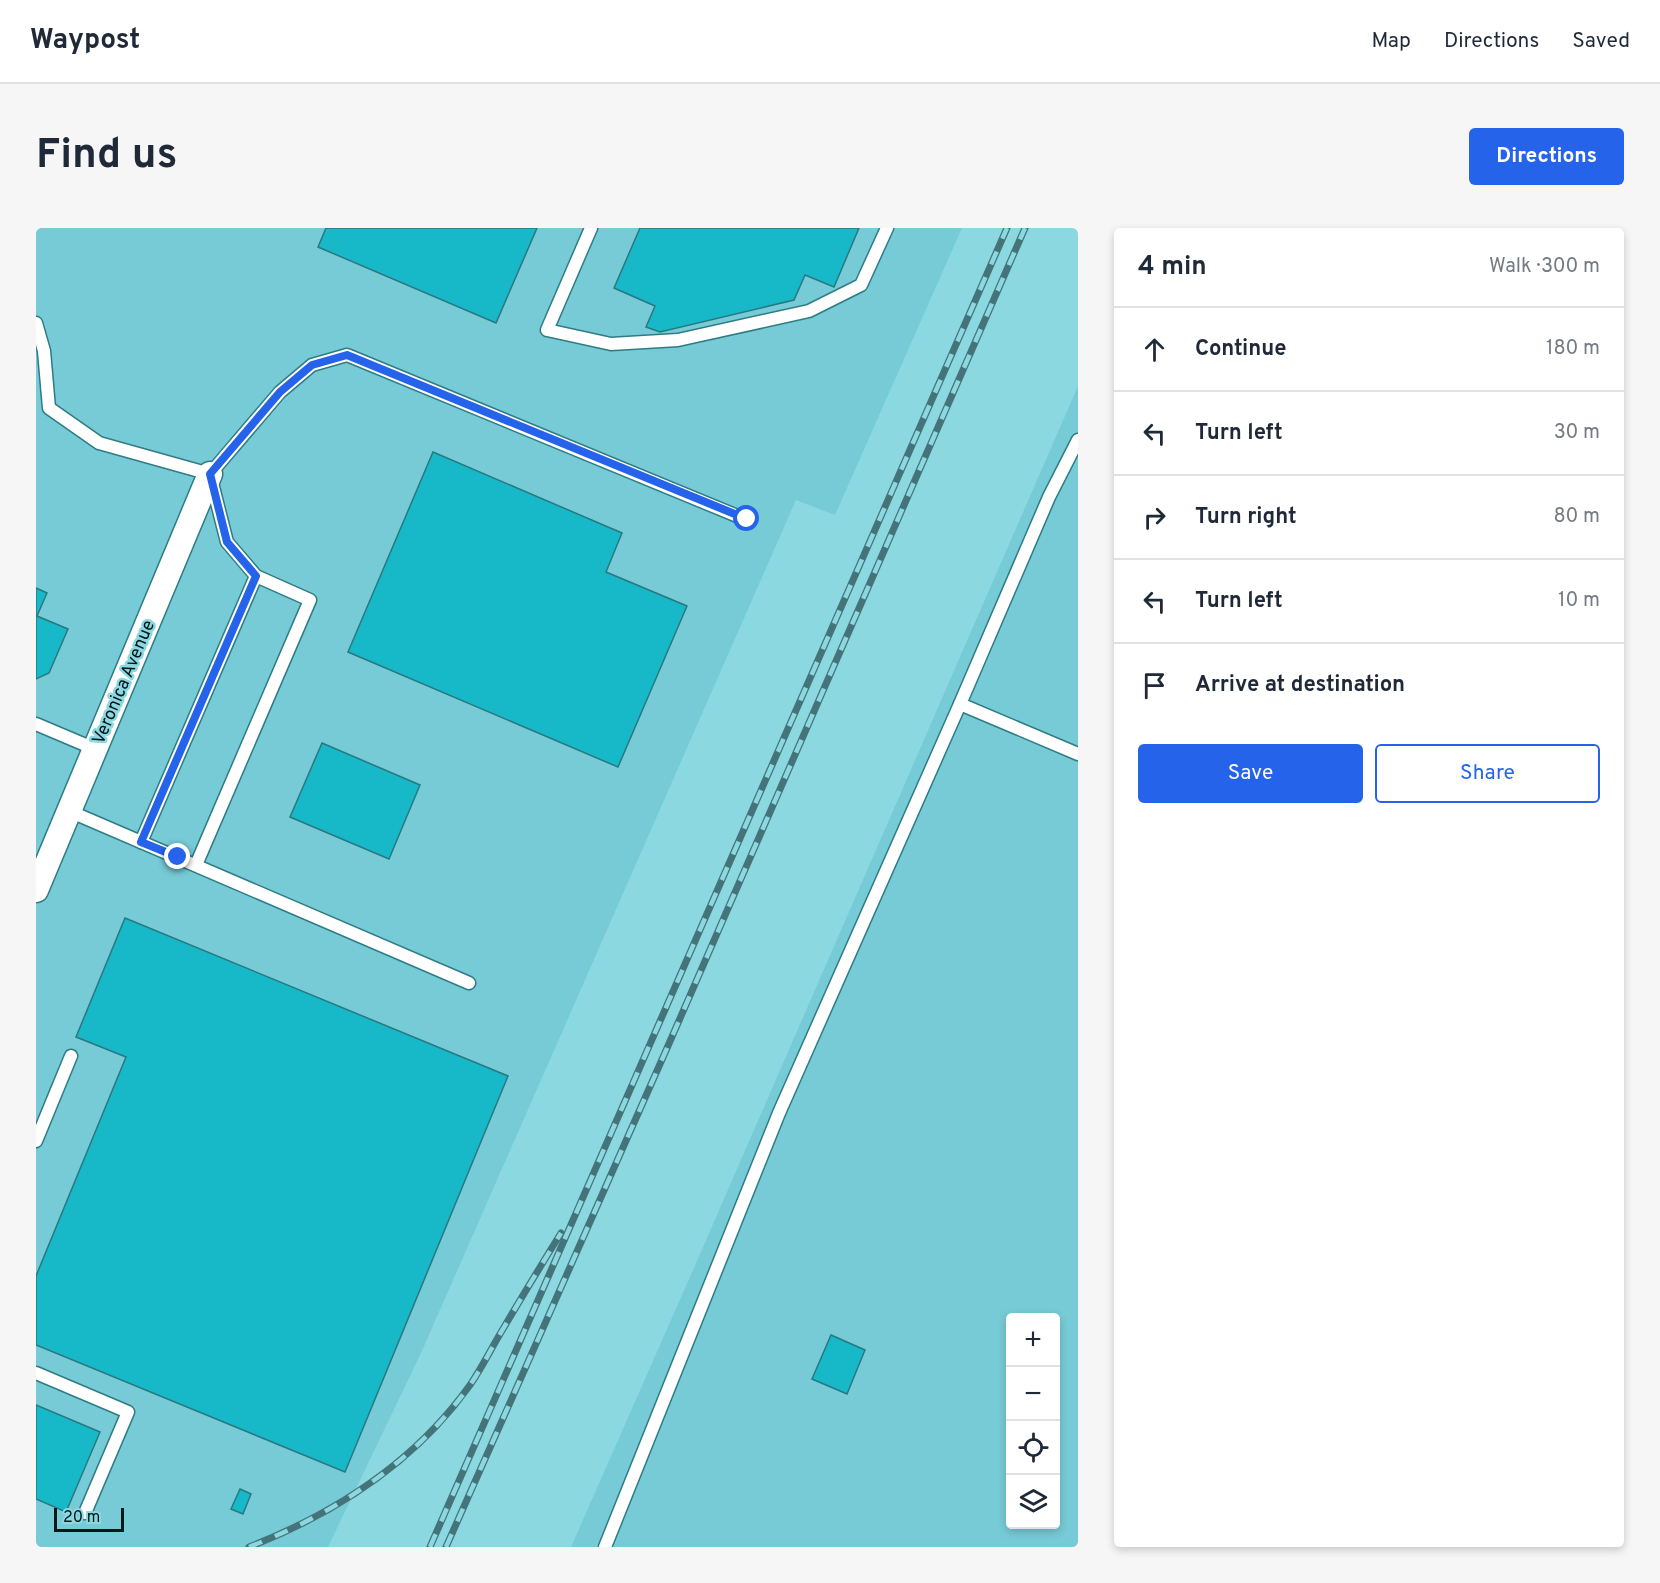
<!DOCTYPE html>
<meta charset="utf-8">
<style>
:root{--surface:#fff;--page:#f6f6f7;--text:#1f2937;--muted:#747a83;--line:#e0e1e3;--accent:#2563eb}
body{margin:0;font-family:Overpass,sans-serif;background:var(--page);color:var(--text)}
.controls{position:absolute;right:18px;bottom:18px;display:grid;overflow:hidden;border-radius:6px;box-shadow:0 3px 9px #0003}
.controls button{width:54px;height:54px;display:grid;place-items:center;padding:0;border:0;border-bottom:2px solid var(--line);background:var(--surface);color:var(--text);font:30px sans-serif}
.scale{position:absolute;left:18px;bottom:15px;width:70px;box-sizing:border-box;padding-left:6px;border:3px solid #01171a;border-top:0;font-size:16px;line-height:21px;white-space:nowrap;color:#01171a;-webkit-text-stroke:4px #8cd8e1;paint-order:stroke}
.stop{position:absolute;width:18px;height:18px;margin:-14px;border:4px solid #2563eb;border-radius:50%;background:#fff}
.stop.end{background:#2563eb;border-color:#fff;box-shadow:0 2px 6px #0008}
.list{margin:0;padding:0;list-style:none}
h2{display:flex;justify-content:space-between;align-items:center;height:78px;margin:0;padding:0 24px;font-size:26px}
h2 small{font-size:20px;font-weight:400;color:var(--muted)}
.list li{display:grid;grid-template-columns:39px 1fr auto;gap:18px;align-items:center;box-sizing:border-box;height:84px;padding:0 24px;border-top:2px solid var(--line)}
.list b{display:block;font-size:22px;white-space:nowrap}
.list em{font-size:20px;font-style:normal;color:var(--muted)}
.actions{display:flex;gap:12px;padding:18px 24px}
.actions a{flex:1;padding:14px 0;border:2px solid var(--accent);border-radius:6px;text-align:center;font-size:21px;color:var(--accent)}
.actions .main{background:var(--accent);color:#fff}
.icon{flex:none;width:33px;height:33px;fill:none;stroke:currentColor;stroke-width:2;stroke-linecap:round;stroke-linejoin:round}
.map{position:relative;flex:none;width:1042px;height:1319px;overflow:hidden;border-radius:6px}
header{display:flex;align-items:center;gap:36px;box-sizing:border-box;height:84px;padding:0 30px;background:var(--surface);border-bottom:2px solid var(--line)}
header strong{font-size:28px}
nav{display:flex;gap:33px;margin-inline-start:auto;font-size:21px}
.intro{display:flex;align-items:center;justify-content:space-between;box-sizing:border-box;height:144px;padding:0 36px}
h1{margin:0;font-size:42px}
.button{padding:15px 27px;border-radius:6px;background:var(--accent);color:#fff;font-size:21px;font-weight:700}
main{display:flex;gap:36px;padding:0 36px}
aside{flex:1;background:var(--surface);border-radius:6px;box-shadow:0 3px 9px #0003}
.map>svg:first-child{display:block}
.built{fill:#76cbd6;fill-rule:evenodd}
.building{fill:#17b9c8;stroke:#287880;stroke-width:1.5}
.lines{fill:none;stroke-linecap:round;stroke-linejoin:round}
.lane-casing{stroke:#2e7c84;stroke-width:15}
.street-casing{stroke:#2e7c84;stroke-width:27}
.lane{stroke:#fff;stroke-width:12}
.street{stroke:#fff;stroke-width:24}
.rail-casing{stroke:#44747a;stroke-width:7}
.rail{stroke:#8cd8e1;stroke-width:4.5;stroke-dasharray:14;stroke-linecap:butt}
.route{stroke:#2563eb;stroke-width:8}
.labels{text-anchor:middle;stroke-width:5;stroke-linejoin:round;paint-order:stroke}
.street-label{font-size:18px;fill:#01171a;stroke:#8cd8e1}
</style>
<header>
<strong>Waypost</strong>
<nav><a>Map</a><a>Directions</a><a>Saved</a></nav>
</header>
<div class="intro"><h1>Find us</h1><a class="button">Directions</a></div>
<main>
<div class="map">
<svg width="1042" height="1319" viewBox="0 0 1042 1319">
<rect width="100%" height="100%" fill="#8cd8e1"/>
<g class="built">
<polygon points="0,0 926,0 799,287 760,272 385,1125 292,1319 0,1319"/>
<path d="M1042,158V1319H535L657,1042ZM975,1090H1020V1296H975Z"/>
</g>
<g class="building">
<polygon points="290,0 501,0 460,95 282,19"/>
<polygon points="604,0 823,0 798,59 769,47 758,72 624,104 610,99 619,78 578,60"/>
<polygon points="397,224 586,305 570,344 651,378 582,539 312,424"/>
<polygon points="0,360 11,365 1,388 32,401 13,445 0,451"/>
<polygon points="286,515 384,557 353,631 254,589"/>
<polygon points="89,690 472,848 309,1244 0,1117 0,1048 90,829 40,809"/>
<polygon points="795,1107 829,1122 811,1166 776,1151"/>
<polygon points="0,1177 64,1204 30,1284 0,1271"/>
<polygon points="204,1261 215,1266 207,1286 195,1281"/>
</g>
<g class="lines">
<defs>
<g id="lane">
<polyline points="555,0 511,102 575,116 642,112 773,83 825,57 851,0"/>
<polyline points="0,95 8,123 13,180 63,215 174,246"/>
<polyline points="174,246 244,164 276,137 311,127 711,292"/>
<polyline points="175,251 191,314 220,348"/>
<polyline points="924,476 1042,526"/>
<polyline points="0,496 59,521"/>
<polyline points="33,583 433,755"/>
<polyline points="105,614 220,348 274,372 160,637"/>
<polyline points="0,913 35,828"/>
<polyline points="0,1145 92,1184 49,1285"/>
<polyline points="569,1319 743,885 924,476 1013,269 1042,212"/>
</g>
<polyline id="street" points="0,662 174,246"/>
</defs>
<use href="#lane" class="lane-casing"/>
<use href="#street" class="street-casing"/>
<use href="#lane" class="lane"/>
<use href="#street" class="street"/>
<defs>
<g id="rail">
<path d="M213,1319C300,1285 379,1234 434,1157C445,1141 454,1123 464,1106C484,1072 504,1039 525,1005"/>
<polyline points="394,1319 971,0"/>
<polyline points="410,1319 628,827 989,0"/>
</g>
</defs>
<use href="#rail" class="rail-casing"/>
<use href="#rail" class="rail"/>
</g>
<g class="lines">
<polyline class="route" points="142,629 105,614 220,348 191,314 174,246 244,164 276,137 311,127 711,291"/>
</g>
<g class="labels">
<g class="street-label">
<text transform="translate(87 454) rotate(-67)" y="6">Veronica Avenue</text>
</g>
</g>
</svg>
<div class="controls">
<button>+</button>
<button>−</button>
<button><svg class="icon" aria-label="locate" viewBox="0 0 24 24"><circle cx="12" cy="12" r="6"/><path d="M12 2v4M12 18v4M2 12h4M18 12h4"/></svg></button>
<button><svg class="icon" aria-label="layers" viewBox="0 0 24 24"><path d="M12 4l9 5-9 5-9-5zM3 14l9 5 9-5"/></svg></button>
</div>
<div class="scale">20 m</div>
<div class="stop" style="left:711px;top:291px"></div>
<div class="stop end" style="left:142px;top:629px"></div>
</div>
<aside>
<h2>4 min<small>Walk · 300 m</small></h2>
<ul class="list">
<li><svg class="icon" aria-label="ahead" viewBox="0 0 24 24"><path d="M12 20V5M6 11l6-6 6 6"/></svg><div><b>Continue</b></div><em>180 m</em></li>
<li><svg class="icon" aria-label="left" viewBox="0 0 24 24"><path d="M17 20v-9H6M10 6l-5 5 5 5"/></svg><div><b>Turn left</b></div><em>30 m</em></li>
<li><svg class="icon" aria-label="right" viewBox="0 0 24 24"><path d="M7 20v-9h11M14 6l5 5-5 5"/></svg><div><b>Turn right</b></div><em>80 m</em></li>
<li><svg class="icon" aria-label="left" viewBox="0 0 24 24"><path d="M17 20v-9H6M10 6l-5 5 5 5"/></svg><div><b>Turn left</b></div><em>10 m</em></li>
<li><svg class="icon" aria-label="arrive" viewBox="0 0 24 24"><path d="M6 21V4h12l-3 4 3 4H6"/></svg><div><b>Arrive at destination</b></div></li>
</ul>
<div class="actions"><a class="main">Save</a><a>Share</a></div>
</aside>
</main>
